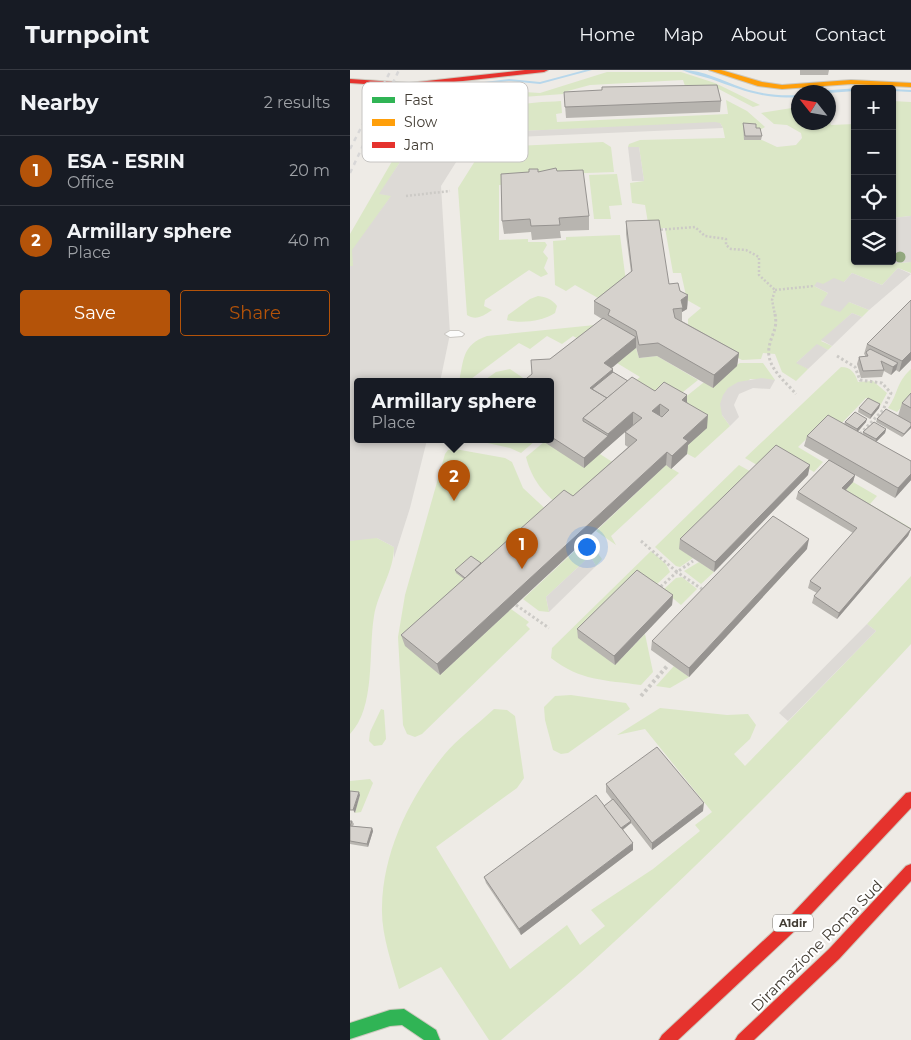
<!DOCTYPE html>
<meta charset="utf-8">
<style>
:root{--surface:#171b24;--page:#242831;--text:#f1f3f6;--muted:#9ea1a6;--line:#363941;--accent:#b45309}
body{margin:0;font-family:Montserrat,sans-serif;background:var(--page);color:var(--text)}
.controls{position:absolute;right:15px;top:15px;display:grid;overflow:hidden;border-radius:5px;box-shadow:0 1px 4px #0004}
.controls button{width:45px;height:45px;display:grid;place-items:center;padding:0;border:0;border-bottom:1px solid var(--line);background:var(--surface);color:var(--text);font:25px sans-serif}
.compass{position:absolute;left:441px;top:15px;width:45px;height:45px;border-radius:50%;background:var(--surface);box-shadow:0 1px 4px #0004;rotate:301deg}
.you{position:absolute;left:236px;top:476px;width:18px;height:18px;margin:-12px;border:4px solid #fff;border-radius:50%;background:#1a73e8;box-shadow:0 0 0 8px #1a73e833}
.badge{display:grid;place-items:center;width:32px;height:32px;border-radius:50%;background:var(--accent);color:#fff;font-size:16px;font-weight:700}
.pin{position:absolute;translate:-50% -41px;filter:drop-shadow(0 1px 2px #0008)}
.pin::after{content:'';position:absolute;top:26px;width:18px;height:15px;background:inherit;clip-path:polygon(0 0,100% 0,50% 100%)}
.popup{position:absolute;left:4px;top:308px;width:200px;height:65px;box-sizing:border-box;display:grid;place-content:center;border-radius:5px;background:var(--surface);filter:drop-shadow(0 1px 4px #0005);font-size:16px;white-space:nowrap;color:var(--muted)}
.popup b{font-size:19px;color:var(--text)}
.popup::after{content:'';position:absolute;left:50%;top:100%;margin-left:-10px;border:10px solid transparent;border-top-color:var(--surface)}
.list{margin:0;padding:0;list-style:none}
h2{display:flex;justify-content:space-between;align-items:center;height:65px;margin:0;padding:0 20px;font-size:21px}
h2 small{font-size:16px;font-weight:400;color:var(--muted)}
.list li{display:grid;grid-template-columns:32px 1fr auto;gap:15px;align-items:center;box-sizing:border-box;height:70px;padding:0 20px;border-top:1px solid var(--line)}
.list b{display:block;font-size:19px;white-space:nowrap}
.list p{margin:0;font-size:16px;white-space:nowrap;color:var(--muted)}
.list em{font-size:16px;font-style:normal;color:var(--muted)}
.actions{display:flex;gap:10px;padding:15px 20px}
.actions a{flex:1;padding:11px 0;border:1px solid var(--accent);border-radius:5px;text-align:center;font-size:18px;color:var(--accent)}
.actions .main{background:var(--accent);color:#fff}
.icon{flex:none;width:28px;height:28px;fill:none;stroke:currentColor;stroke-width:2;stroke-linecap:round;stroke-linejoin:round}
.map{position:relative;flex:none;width:561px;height:970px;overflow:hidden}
header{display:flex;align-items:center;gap:30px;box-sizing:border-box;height:70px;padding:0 25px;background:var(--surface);border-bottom:1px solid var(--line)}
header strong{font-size:24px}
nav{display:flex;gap:28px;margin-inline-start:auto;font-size:18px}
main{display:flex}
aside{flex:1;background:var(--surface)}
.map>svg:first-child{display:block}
.green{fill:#dbe7c6}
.parking{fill:#dddad6}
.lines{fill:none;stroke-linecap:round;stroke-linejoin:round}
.stream{fill:#b7d7eb;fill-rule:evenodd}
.lane-casing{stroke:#cac7c2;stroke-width:2}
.fast-casing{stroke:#ccc8bd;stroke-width:2}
.slow-casing{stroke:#ccc8bd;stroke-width:2}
.jam-casing{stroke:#ccc8bd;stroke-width:2}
.path-far2{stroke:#cccac6;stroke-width:2.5;stroke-dasharray:2 2;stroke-linecap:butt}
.path-far1{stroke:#cccac6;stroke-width:3;stroke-dasharray:2.5 2.5;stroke-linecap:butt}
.path{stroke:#cccac6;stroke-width:4;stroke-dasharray:3 3;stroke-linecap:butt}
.lane{fill:#fcfcfb;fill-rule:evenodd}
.fast{fill:#30b455;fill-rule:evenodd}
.slow{fill:#ff9f0a;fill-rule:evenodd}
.jam{fill:#e5322d;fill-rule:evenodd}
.rail{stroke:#d8d7d7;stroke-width:2.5;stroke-dasharray:4.5 4.5;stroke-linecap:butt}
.tree{fill:#92a87e}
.wall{fill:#b8b5b0}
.shaded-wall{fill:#969390}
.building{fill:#d6d2cd;stroke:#969390;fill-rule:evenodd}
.labels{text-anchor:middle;stroke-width:4;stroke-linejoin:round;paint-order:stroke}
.shield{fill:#fff;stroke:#7b7670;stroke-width:1}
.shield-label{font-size:11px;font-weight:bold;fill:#423c33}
.near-street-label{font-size:15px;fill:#423c33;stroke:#fff}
.key{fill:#fff;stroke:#c6c4c2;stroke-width:1}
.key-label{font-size:14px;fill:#423c33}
</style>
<header>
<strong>Turnpoint</strong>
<nav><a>Home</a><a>Map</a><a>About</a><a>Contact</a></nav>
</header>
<main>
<aside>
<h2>Nearby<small>2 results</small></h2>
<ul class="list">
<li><span class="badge">1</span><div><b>ESA - ESRIN</b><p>Office</p></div><em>20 m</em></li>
<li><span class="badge">2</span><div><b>Armillary sphere</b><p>Place</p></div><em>40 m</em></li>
</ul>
<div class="actions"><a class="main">Save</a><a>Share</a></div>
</aside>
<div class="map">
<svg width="561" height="970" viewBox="0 0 561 970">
<rect width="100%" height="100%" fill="#eeebe6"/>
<g class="green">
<path d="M257,2H331L365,13L410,35L403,37L361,15L335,16L333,10L240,15L214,22L213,24L173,27L135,34L115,31L113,35L137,40C137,46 135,49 132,54C118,77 111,68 89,76C75,81 65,88 50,92L30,124L42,125L3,180V196H0V164L74,36L144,20L190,23Z"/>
<path d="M376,30L397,41L415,57L394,70H412L427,77L446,75L452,68L451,63L437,55L424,54L411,43L448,37V52H478L479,49L481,55L505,54V191H535L537,194L561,192V203L548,198L532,215L502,203L494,212L464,216L478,223L471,235L499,232L519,240L512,247L502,243L471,271L482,276L478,280L467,275L447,292L458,299L446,311L432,302L425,284L413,283L411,289L392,290L334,259L338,255V249L351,238L337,230L331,203H323L315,158L299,159L295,135L282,133L280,113L294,111L289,77H278L279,74L290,70L375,68L373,58L370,53L172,61L166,67C156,67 148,68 141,60C148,30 187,33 211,31L212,43L206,44L207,52L378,44Z"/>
<polygon points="542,31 561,32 561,146 542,148"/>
<path d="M253,72L261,77L264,102L210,104L177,114L149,115V170L178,169V172H195L197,175L193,182L198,188L194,198L198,204L191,207L179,200L135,230L134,236L142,240C133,246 126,251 117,245L108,118L125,91L149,78L165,76Z"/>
<polygon points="267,104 272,135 259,136 261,149 244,149 239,105"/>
<polygon points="270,165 276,212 248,228 225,215 216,221 205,215 203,171 216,170 216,167"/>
<path d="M188,226C196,227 202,229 207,236L205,243C193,251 171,254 157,250L158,245L180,229Z"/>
<path d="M245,255L235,273L223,266L212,274L197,266L180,279L169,273L117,312H109C114,289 112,275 137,266Z"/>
<polygon points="286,278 289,288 307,286 348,310 323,330 277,318 290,307 267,293"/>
<polygon points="390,293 413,293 425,310 400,309 372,345 380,356 345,388 332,381 328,333 353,313"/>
<path d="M491,297C501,297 505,303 508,312L523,311L537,323L530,336L516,328L490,355L478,348L448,377L473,392L464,402L424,378L407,395L395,388Z"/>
<polygon points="160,299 179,312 132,312 146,302"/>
<path d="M561,299V327L547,342L538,338C549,323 545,314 561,299Z"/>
<polygon points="124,370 186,370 171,383 160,378"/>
<path d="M194,372L250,384L270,397L211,437C193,423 182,410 176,387Z"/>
<polygon points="105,379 155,388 162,392 173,418 202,445 123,516 90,605 161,539 179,552 176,555 180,559 72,664 65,667 57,664 53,655 48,567 55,525 95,384 98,380"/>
<polygon points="316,395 329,403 261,466 266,475 246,461"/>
<polygon points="389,395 405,404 330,479 343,488 330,497 326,496 305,477"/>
<polygon points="503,412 527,426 520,434 561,458 558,466 490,426"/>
<path d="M18,467L27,468L44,477C44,501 28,522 24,546C18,582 26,637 0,664V471Z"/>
<polygon points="231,475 238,479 242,475 252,489 246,496 240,486 196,527 199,542 189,541 173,529"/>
<path d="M301,481L316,494L320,502L306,515L265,595L295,564L303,602L291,615C255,610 230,611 201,588L202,578Z"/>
<polygon points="349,492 364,502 351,514 334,501"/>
<path d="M561,506V574C462,681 360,786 251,884C219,914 184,941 151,970H139L91,897L49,919C42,894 31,864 32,837C33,782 59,728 94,685C108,668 128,654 144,639L157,640L165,646L174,708L167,718L86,777L160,899L217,855L230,875L255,856L241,840L303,799L350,761L345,755L362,742L295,659L267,665L310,638L377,645L398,644L406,655L400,669L384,684L395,696L526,561L517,554Z"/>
<polygon points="332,507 347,519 331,535 313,520 326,508"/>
<polygon points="324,596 339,607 320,618 306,616"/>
<polygon points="221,625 276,633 280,639 218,683 211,684 203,680 195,650 194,637 205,626"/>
<polygon points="31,639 34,640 36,669 32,675 24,676 19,671 20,662"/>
<polygon points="20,709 23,713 11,742 5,743 10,725 0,723 0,711"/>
</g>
<g class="parking">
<polygon points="365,52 370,53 373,58 166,67 171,61"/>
<polygon points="120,70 91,116 100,264 90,312 8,312 8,370 77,370 60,438 44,488 44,477 27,468 0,471 0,196 3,196 2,180 41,126 29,124 50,92 70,86 74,81 87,76"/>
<polygon points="278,77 289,77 294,111 282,111"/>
<polygon points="561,146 561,192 536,194 535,191 542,191 542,148"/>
<polygon points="548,198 561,204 519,240 499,232 490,242 470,235 478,223 464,216 467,212 473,214 484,208 494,212 502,203 532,215"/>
<polygon points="502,243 512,247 482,276 471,270"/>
<polygon points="467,274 478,280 458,299 446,293"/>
<polygon points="412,308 425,310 420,319 403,318 389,324 384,335 389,347 380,356 372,345 370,334 373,325 378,318 388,312"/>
<polygon points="240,486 246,496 199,542 196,527"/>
<polygon points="517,554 526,561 438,651 429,643"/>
</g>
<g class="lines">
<g class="stream">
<polygon points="235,0 242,0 190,14 159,11 93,19 68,19 66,18 68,17 93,17 159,9 190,12"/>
<path d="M332,0C353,0 373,11 393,18C411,24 429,26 448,25V27C416,30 391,20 361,9C352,6 341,4 332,0Z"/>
<polygon points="509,18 511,19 505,19 505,21 478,23 465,22 467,21"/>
<polygon points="542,19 561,20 561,22 542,21"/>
</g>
<defs>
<polygon id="lane" points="109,261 114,264 112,266 100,267 95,264 100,261"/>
<polygon id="fast" points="54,939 86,960 90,970 74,970 52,955 40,956 0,969 0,953 40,940"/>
<polygon id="slow" points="359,0 371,0 412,12 432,15 501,10 561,13 561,17 501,14 432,19 408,16"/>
<g id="jam">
<polygon points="175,0 198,0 194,2 59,17 0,13 0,9 59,13"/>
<polygon points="561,722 561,738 451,855 328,970 309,970 312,965 441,845 556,723"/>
<polygon points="561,794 561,811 489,889 404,970 385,970 388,965 479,879 556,796"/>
</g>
</defs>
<use href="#lane" class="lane-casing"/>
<use href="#fast" class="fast-casing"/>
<use href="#slow" class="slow-casing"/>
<use href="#jam" class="jam-casing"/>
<g class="path-far2">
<polyline points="113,40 117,34"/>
<polyline points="56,126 100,121"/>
<polyline points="307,160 345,157 355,166 376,169 376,175 381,179 396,180 409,187 409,205 425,220 422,230 425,245"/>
<polyline points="425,220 464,216"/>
</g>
<g class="path-far1">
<path d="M425,244C428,260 421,264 419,278C416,297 435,311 446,324"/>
<polyline points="487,286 505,297 510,310 532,313 541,323 533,340 509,365"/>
<polyline points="291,471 327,502 343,491"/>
<polyline points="307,520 327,502 352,519"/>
<polyline points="166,535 199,558"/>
</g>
<polyline class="path" points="291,626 318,595"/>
<use href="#lane" class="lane"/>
<use href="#fast" class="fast"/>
<use href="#slow" class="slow"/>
<use href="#jam" class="jam"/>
<g class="rail">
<polyline points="0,79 41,0"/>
<polyline points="0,103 49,0"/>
</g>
</g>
<circle class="tree" cx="550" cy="187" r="5.5"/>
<g class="wall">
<polygon points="450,0 479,0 478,5 450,5"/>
<polygon points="214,22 371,31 370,42 216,48"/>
<polygon points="115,39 116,47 111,56 105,56 105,62 94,63 94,59 103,46"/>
<polygon points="393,53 406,58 412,66 411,70 394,70"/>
<polygon points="207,101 239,146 239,160 210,161 211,168 182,170 181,162 154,164 152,151 188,102"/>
<polygon points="276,151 319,214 330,221 338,225 337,239 332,242 332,251 389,283 387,296 363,318 307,286 289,288 286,277 262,298 263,302 278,311 337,332 357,358 338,375 337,384 321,399 316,395 90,605 55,576 51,565 114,509 106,503 105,500 131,493 223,426 278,377 275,375 275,362 234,398 191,370 200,370 200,312 182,304 200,289 252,249 244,244 244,231 281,202 276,164"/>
<polygon points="517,274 561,290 549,302 546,300 541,305 534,301 532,307 511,308 507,294 509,287 515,286 515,285 514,284"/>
<polygon points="561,323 561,358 552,367 526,352 527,349 548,346 552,333"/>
<polygon points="530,334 529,338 520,349 508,342 509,338"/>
<polygon points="495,352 516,352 508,362 513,364 513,362 536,359 535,363 526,372 561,391 561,410 545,428 505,405 503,412 496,420 561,459 558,466 487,549 462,533 464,526 467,523 458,518 460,511 503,463 446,429 448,422 479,390 454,376 457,366 494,354"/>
<polygon points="458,405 364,502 329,479 330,469"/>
<polygon points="457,479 339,607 301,580 302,571"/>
<polygon points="323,525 322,535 265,595 228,568 227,559"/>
<polygon points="256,714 353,741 302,780 281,753 273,760 283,780 171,865 136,813 134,807 254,736 262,730 256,722"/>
<polygon points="0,751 2,751 4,754 3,756 22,758 23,761 18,777 0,774"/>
</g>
<g class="shaded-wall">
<polygon points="115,43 116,47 111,56 111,52"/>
<polygon points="338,225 337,239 332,242 331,230"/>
<polygon points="286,267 286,278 254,304 254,293"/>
<polygon points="561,282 561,290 549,302 552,291"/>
<polygon points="389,283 387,296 363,318 364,305"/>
<polygon points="548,293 546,300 541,305 543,297"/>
<polygon points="263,299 263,309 240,321 240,318"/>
<polygon points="337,325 337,338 332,330"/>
<polygon points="310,334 310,347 302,341"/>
<polygon points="530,334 529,338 520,349 521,345"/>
<polygon points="283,342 283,355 234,398 234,388 258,366 258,364"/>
<polygon points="358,345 357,358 338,375 337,384 321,399 322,386 333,368"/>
<polygon points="517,349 516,352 506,363 507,359"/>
<polygon points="561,356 561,358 552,367 554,364"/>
<polygon points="536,359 535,363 525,373 526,369"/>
<polygon points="317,382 316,395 90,605 87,594"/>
<polygon points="460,395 458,405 364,502 365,492"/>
<polygon points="561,404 561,410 545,428 548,418"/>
<polygon points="505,405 503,412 490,426 492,418"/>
<polygon points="561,459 558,466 487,549 489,543"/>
<polygon points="459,469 457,479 339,607 339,598"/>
<polygon points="323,525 322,535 265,595 264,586"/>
<polygon points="9,722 10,725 5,743 3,740"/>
<polygon points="354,733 353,741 302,780 302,773"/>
<polygon points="281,751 281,753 269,762 269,760"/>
<polygon points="22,758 23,761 18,777 17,774"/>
<polygon points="283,773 283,780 171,865 169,859"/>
</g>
<g class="building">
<polygon points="367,15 371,31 215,37 214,22 252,20 252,17"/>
<polygon points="110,38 115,39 115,43 111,52 105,52 104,58 94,59 95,45 103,46 103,41"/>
<polygon points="393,53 406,54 406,58 410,58 412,66 395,66"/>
<polygon points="206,98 207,101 233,100 239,146 209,148 210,155 181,156 180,149 152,151 151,104 179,102 179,99 188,99 188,102"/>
<polygon points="309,150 319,214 328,213 330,221 338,225 331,230 333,238 323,239 325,248 389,283 364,305 308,273 289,275 286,261 258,245 260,240 244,231 282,201 276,151"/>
<polygon points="561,230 561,282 552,291 517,274"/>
<polygon points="253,248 286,267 254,293 263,299 240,318 257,328 233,348 233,351 258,366 234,388 200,366 200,312 172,312 182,304 181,290 200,289"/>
<polygon points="520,279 548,293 543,297 531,291 534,300 513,301 509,287 518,286 516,282"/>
<polygon points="263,302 278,311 257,328 242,319"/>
<path d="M282,307L305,321L314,312L337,325L332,330L358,345L333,368L338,371L322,386L317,382L87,594L51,565L214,420L223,426L287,370L275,362L292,348L283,342L258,364L233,348ZM310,334L319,340L312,347L302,341Z"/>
<polygon points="561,323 561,338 552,333"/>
<polygon points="518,328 530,334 521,345 509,338"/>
<polygon points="536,339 561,353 561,356 554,364 527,349"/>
<polygon points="505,342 517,349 507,359 495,352"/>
<polygon points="478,345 561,391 561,404 548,418 457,366"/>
<polygon points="524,352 536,359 526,369 513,362"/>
<polygon points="426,375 460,395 365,492 330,469"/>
<polygon points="479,390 505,405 492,418 561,459 489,543 464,526 471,518 460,511 507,458 448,422"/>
<polygon points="423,446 459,469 339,598 302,571"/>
<polygon points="121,486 131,493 115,508 105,500"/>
<polygon points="287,500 323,525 264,586 227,559"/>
<polygon points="307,677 354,733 302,773 256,714"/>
<polygon points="0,721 9,722 3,740 0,740"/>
<polygon points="246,725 283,773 169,859 134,807"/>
<polygon points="263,729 281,751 271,758 254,736"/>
<polygon points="0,751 2,751 0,756 22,758 17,774 0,771"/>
</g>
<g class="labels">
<rect class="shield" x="423" y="844.5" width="40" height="17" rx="4"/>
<g class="shield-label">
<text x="443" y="857">A1dir</text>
</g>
<g class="near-street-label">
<text transform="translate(467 876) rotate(-45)" y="5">Diramazione Roma Sud</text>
</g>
</g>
<rect x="12" y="12" width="166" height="80" rx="8" class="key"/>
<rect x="22" y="27" width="23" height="6" fill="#30b455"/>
<rect x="22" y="49" width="23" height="7" fill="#ff9f0a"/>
<rect x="22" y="72" width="23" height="6" fill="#e5322d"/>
<g class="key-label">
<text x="54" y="35">Fast</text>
<text x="54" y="57">Slow</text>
<text x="54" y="80">Jam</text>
</g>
</svg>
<div class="controls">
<button>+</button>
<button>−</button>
<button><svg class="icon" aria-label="locate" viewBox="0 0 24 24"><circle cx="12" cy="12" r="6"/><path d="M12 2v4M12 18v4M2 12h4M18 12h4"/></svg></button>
<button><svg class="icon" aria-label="layers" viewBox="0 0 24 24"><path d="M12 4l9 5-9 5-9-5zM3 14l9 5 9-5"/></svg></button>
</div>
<svg class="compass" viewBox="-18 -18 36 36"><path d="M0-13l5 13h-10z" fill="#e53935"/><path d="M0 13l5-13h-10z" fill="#9ea1a6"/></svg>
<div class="you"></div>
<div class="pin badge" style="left:172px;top:499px">1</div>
<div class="pin badge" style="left:104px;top:431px">2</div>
<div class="popup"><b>Armillary sphere</b>Place</div>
</div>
</main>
